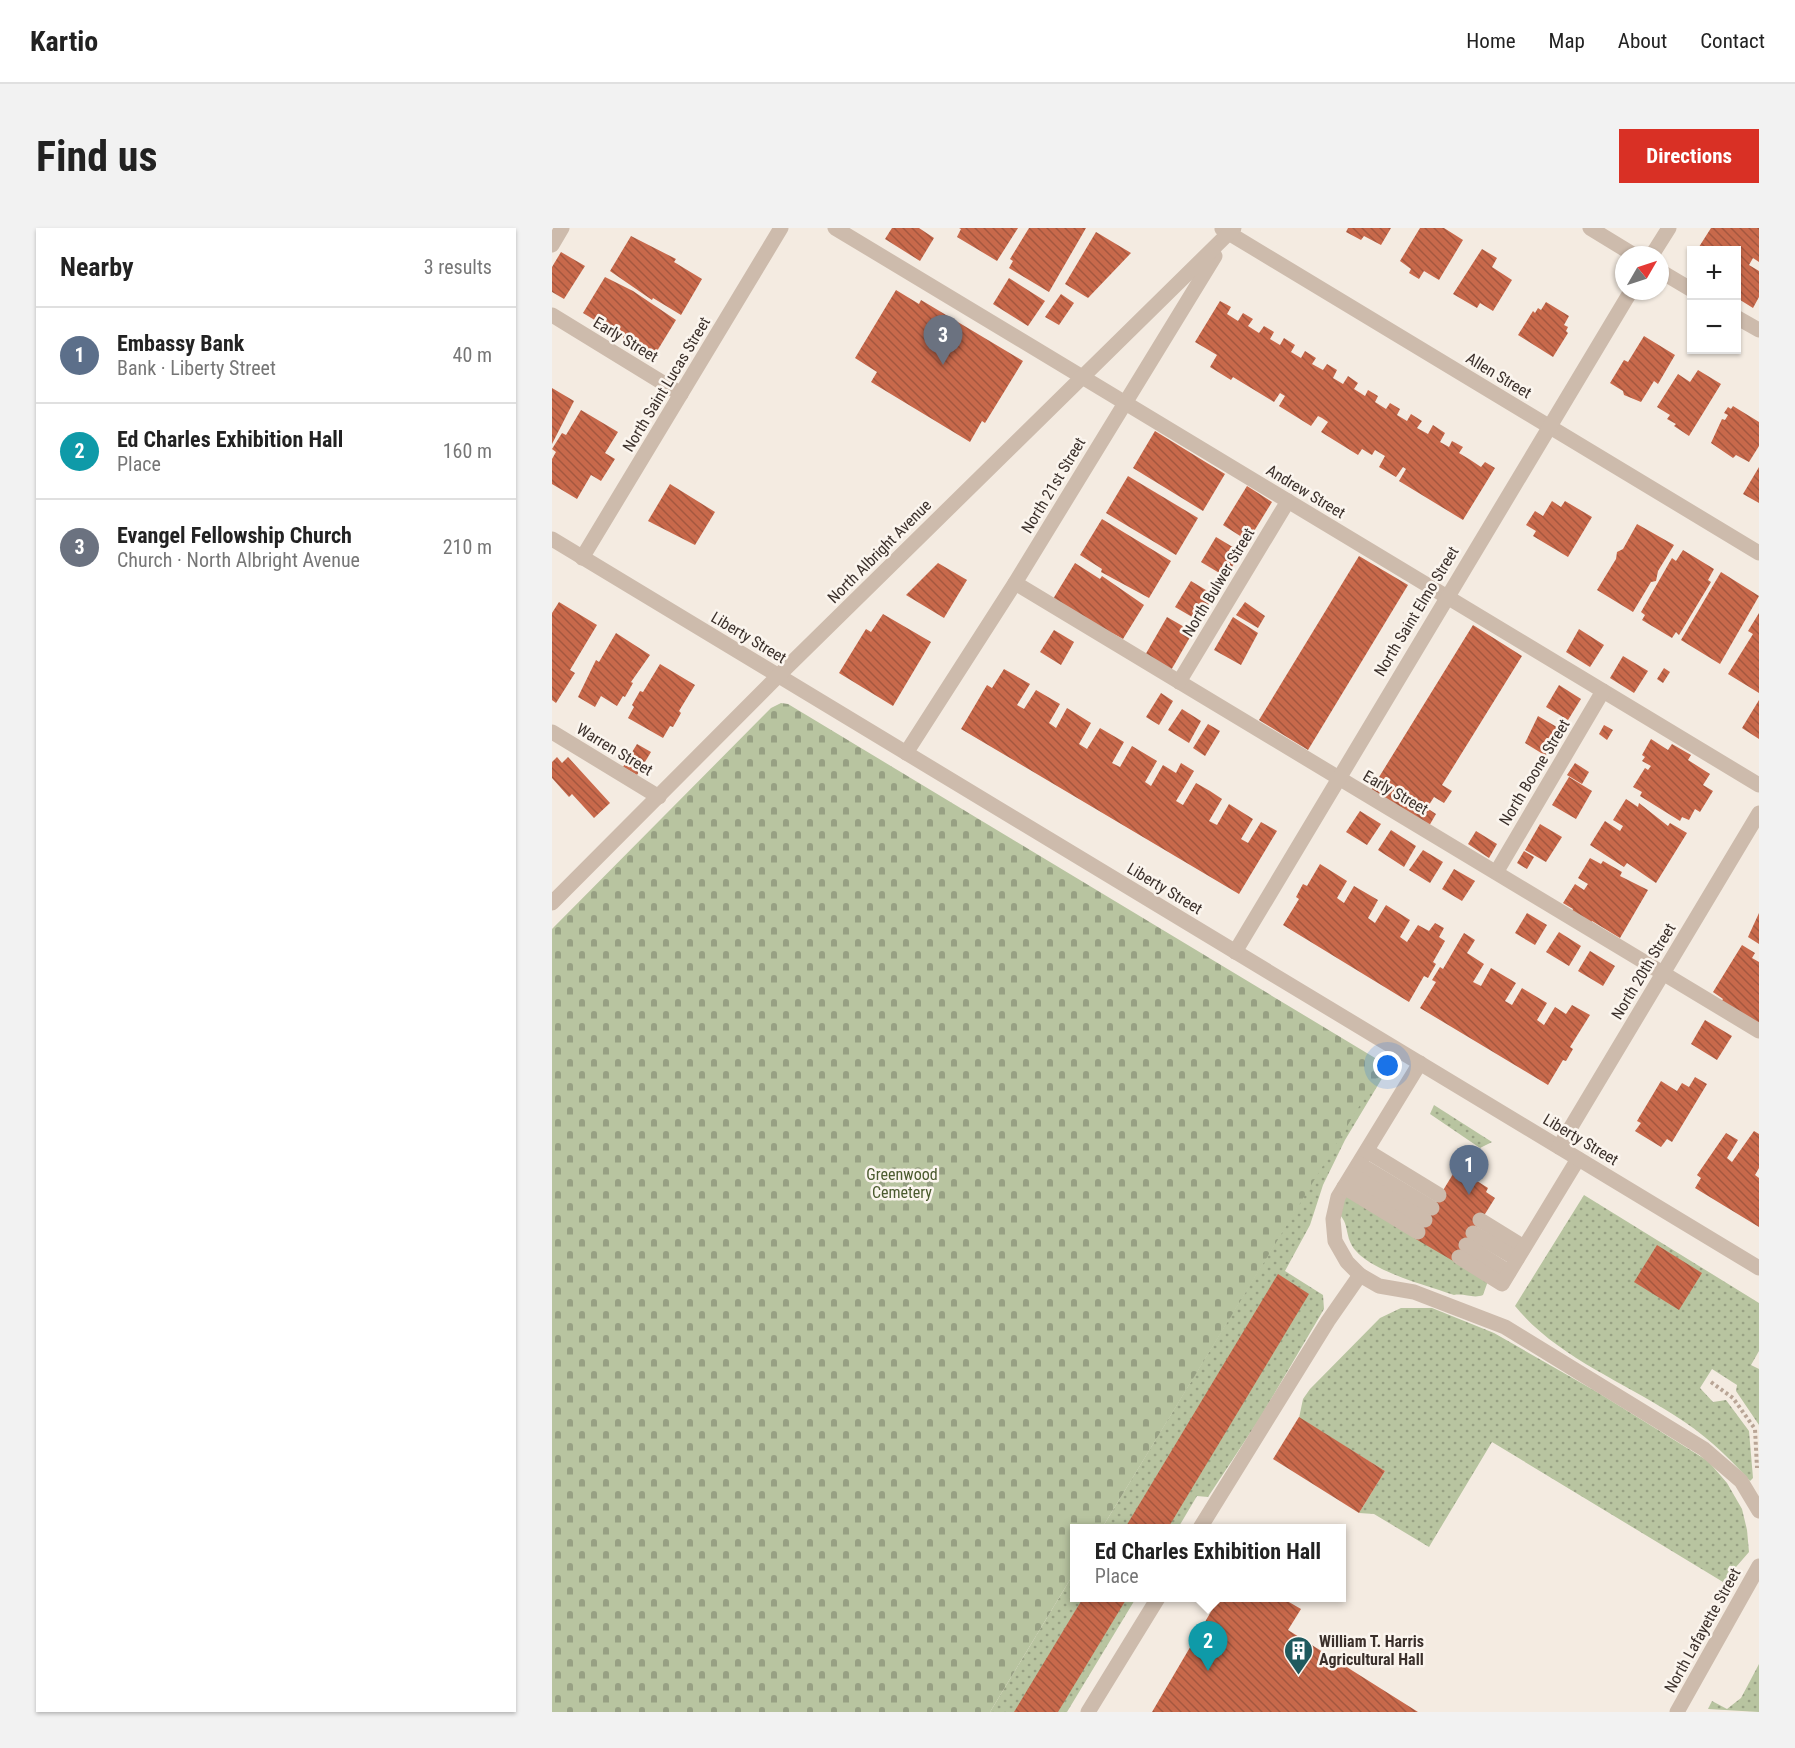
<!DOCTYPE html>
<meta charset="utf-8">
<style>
:root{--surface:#fff;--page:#f2f2f2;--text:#222;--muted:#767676;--line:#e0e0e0;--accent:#d93025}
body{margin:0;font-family:"Roboto Condensed",sans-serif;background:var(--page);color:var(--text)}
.controls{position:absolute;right:18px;top:18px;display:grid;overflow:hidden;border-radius:0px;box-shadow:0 2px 4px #0004}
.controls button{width:54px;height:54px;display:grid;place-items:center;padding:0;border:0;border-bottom:2px solid var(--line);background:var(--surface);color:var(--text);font:30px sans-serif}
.compass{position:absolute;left:1063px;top:18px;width:54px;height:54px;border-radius:50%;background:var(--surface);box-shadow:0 2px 4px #0004;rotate:51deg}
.you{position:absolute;left:836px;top:838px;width:21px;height:21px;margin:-15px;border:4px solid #fff;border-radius:50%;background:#1a73e8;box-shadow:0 0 0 9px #1a73e833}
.badge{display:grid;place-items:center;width:39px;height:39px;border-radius:50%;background:var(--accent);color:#fff;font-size:20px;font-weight:700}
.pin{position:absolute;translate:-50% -50px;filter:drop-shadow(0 2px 3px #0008)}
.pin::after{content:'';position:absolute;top:32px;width:21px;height:18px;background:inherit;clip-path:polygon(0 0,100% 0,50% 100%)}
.popup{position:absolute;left:518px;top:1296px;width:276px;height:78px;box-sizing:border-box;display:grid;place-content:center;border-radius:0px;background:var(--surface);filter:drop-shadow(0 2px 4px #0005);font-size:20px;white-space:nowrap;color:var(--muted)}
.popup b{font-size:22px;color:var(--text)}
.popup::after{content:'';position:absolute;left:50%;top:100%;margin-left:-12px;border:12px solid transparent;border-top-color:var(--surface)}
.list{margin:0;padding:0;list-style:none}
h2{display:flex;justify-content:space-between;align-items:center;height:78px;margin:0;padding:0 24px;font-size:26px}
h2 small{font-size:20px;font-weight:400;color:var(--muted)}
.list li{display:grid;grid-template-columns:39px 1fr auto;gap:18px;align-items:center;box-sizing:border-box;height:96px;padding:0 24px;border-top:2px solid var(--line)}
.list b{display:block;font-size:22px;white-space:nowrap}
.list p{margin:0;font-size:20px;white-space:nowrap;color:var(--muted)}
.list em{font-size:20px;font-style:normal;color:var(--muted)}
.map{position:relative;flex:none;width:1207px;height:1484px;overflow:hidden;border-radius:0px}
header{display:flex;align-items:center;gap:36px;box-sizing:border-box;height:84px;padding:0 30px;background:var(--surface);border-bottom:2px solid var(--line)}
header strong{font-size:28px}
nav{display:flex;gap:33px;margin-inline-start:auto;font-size:21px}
.intro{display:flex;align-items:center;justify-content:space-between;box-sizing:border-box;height:144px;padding:0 36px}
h1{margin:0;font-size:42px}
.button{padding:15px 27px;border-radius:0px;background:var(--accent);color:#fff;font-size:21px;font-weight:700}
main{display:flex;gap:36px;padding:0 36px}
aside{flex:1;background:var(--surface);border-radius:0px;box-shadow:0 2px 4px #0004}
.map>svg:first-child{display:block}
.grass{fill:url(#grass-dots)}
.cemetery{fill:url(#cemetery-stones)}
.building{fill:url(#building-back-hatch)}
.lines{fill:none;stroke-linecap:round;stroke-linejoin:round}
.path{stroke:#b9a596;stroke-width:4;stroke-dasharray:3 3;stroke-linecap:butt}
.lane{stroke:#cdbbac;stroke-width:15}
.street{stroke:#cdbbac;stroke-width:15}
.labels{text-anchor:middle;stroke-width:5;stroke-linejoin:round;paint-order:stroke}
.street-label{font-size:16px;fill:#3b302b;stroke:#fbf5ee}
.park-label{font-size:16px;fill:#4a5a2e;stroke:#fbf5ee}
.poi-label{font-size:16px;font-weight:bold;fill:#3b302b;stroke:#fbf5ee;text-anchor:start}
</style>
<header>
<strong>Kartio</strong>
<nav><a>Home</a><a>Map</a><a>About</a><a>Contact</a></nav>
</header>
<div class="intro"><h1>Find us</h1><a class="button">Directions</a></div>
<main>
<aside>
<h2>Nearby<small>3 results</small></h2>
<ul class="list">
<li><span class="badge" style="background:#5c6f8a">1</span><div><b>Embassy Bank</b><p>Bank · Liberty Street</p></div><em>40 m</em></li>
<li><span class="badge" style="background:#0f9aa8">2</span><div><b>Ed Charles Exhibition Hall</b><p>Place</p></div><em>160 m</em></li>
<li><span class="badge" style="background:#6b7280">3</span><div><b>Evangel Fellowship Church</b><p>Church · North Albright Avenue</p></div><em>210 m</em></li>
</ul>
</aside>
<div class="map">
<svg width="1207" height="1484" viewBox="0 0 1207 1484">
<defs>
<pattern id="grass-dots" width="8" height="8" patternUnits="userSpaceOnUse" patternTransform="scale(1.5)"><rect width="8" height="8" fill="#b8c4a0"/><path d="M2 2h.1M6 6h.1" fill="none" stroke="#97a083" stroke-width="1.8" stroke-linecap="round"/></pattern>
<pattern id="cemetery-stones" width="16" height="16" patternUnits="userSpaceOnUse" patternTransform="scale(1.5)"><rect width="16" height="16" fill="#b8c4a0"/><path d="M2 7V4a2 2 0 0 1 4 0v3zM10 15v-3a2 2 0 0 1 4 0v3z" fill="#97a083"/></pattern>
<pattern id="building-back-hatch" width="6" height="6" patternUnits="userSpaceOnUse" patternTransform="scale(1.5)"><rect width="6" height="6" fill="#c8694b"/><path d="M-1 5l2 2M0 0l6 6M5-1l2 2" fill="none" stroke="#a4573f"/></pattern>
</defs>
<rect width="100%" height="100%" fill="#f4ebe1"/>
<g class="grass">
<polygon points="827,844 832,847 793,912 771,957 758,997 733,1043 771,1067 772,1081 708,1190 656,1269 645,1268 626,1300 550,1300"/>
<polygon points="882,877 940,914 928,920 878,886"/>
<path d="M1032,967L1207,1075V1123L1199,1137L1207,1141V1197L1184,1163L1185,1157L1160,1141L1148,1160L1161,1174L1174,1172L1197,1203L1201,1250L1198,1253C1175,1227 1151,1205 1122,1187C1068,1152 1004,1128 963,1078Z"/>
<path d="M796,968L936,1053L931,1067C921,1071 913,1065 902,1067C876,1058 822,1044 804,1023C792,1009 798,998 788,987L791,970Z"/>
<polygon points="849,1080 880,1080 942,1105 1045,1164 1156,1233 1175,1255 1190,1281 1195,1302 1197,1324 1171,1354 940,1214 877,1319 822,1286 807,1285 833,1243 747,1190 751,1171 758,1161 828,1090"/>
<polygon points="522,1345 522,1370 584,1370 515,1484 438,1484"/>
<polygon points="1207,1436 1207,1484 1156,1481 1160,1473 1175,1481 1189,1470"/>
</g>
<polygon class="cemetery" points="229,475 236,476 833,836 550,1300 522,1300 522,1345 438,1484 0,1484 0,701 219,480"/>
<g class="building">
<polygon points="340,0 367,0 382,10 368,33 333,11"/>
<polygon points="407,0 466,0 445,33 405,9 409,1"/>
<polygon points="477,0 534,0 497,64 457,40 461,33 458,31"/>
<polygon points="796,0 839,0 829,17 812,8 809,12 794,4"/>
<polygon points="868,0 892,0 911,12 887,52 872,43 867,51 857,45 859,41 848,33"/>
<polygon points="1159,0 1207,0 1207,34 1201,30 1197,37 1207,43 1207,69 1201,80 1185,70 1185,22 1145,22"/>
<polygon points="544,4 579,25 536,70 513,56"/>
<polygon points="79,8 124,31 122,34 150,51 129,87 101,70 100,72 58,43"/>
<polygon points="930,21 945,30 940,39 960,52 941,83 928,75 925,80 901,66"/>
<polygon points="9,24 33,38 12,71 0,64 0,39"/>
<polygon points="53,49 81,63 124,92 102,128 31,85"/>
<polygon points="457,50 493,73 476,98 441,76"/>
<polygon points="344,62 367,76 369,72 471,133 433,195 430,193 418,214 319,154 325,144 303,130"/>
<polygon points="509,66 522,75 507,97 493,89"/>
<polygon points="668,73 679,79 675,86 686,93 691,85 701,91 696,98 707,105 712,98 722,104 718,111 728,117 732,110 743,117 739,124 749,130 753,123 764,130 760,136 771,142 775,136 785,142 781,150 791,156 796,148 806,155 802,161 813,168 816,162 826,168 823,174 834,181 838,175 848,181 845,187 855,193 859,186 870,193 865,200 876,206 881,197 893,205 888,214 897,219 900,213 911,219 907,225 917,231 929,239 933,234 943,240 911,292 847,253 854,241 851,239 844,249 827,239 833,228 823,222 820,227 810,221 806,227 769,204 776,194 770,190 766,188 759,198 727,178 733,168 728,165 722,174 681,149 679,152 658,139 665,127 643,114"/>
<polygon points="994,74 1017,88 1012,97 1016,99 1014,103 1016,105 1001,129 966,107 981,83 983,85 986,80 989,82"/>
<polygon points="1092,108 1123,127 1106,156 1102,153 1089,174 1072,167 1071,163 1058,155 1072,132 1076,134"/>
<polygon points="1146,142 1169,156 1137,208 1122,198 1124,196 1115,191 1118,187 1105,179 1126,146 1138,154"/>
<polygon points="0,160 22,173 0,216"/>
<polygon points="1181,178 1207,194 1207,218 1197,234 1184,227 1181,230 1159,215 1170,191 1173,192 1176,187 1172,185 1176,179 1179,181"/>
<polygon points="29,182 66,204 53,225 63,231 49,253 39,247 25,271 0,256 0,231 4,224 0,221 10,205 14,207"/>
<polygon points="603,203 673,246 651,283 581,240"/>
<polygon points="1207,239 1207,275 1191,266"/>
<polygon points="576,248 646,290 624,327 554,285"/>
<polygon points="118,256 163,284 143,317 96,293"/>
<polygon points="695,258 720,274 696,313 671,297"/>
<polygon points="1000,273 1009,279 1013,273 1040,289 1016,329 981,308 984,303 974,297 983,283 991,288"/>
<polygon points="550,291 619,333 597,370 549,344 550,341 528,327"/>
<polygon points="1085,296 1122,317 1106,343 1104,353 1099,354 1081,384 1045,362 1064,331 1065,324 1071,321"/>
<polygon points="664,309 689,324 674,349 649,334"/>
<polygon points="1131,322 1162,341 1156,352 1159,354 1127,407 1124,404 1120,410 1090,392 1093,387 1089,384 1120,330 1124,333"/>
<polygon points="807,328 856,357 756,522 707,492"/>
<polygon points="386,335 415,352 392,390 354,367"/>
<polygon points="523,335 548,351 550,348 592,377 571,411 560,405 559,407 501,371"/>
<polygon points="1169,344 1207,368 1168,436 1129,412"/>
<polygon points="639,353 662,367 647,393 623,379"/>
<polygon points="7,374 45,397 18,442 23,445 4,475 0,472 0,385"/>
<polygon points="693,374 713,388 706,400 684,387"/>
<polygon points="1207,385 1207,465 1176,446 1201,406 1196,403"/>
<polygon points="331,386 379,414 341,478 287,445 314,401 319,404"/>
<polygon points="615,389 641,404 618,444 592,429"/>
<polygon points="681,389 706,405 689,437 662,422"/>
<polygon points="921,397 970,428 890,557 900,563 892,575 882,569 875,580 884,586 877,598 819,562"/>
<polygon points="1027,401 1052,417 1038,439 1014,424"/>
<polygon points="502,402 522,414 509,437 488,424"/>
<polygon points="64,405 98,427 79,454 81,455 73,469 71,468 65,478 49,468 43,479 26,469 44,432 47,434"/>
<polygon points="1071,428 1096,443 1082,465 1058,450"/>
<polygon points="108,436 143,457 127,483 129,485 121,499 118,498 111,510 76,490 82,479 80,477 88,463 91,464"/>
<polygon points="1112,440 1118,444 1111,455 1105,451"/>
<polygon points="452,441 478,456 465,477 472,481 484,462 508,476 497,495 504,500 515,480 539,495 527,516 535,521 548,500 572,514 560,535 568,539 580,518 605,533 593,554 599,558 611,537 624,545 629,535 642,543 624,573 631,577 644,555 658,563 670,571 657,593 665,597 677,576 701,591 689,611 696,615 709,594 725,603 687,666 409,501 435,457 440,460"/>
<polygon points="1007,457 1029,471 1016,492 994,479"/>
<polygon points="609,465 621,473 607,497 594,489"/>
<polygon points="1207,472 1207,511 1190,500"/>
<polygon points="630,481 649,493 637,515 616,502"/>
<polygon points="986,488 1010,502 994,528 973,515"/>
<polygon points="656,496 668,503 653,528 641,520"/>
<polygon points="1052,497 1061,502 1055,512 1047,506"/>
<polygon points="1099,511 1116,522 1120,516 1139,527 1136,532 1158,546 1151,557 1161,563 1148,584 1143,581 1137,592 1130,589 1128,593 1088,568 1090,564 1081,559 1093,540 1096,542 1099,538 1090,533 1093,529 1090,527"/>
<polygon points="85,516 99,524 85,547 71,539"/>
<polygon points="5,529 10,535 16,529 58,575 42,590 20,566 17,569 0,550 0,534"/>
<polygon points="1023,535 1037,544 1030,556 1015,547"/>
<polygon points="1017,549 1040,563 1024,591 1000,577"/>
<polygon points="1074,571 1086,579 1087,575 1116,598 1118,595 1135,605 1104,655 1075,635 1072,639 1038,617 1053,593 1068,603 1071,598 1061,592"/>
<polygon points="808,583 829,596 815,617 794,604"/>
<polygon points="988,596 1010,609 994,634 973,622"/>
<polygon points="839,602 864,618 852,639 826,622"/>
<polygon points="924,603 945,616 937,630 916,616"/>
<polygon points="871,622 891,634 878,655 857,642"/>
<polygon points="972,623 982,629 975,641 965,635"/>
<polygon points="1038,630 1049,636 1051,633 1070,644 1068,648 1096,662 1068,710 1040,693 1038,697 1019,685 1021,681 1011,675 1023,656 1032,662 1036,656 1026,650"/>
<polygon points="768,636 795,653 785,670 792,675 802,658 826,672 816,690 823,695 834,677 858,692 848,709 855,714 866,697 877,703 883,695 892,700 887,709 893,713 881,734 884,736 876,750 872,748 857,774 731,697 747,671 744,669 751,656 755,658"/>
<polygon points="902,641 923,653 910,673 890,661"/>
<polygon points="975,685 995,697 983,717 963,705"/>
<polygon points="1207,685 1207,716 1196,709"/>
<polygon points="1007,704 1029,718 1017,738 994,724"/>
<polygon points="912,705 923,712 915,725 932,736 921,754 929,758 939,740 964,755 953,773 960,777 970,760 995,775 985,792 992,797 1003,779 1014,786 1020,777 1038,787 1018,819 1021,821 1014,833 1011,832 996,857 868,780 884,754 880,752 888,739 891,741"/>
<polygon points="1190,717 1203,725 1200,730 1207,734 1207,798 1169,774 1171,771 1161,764"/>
<polygon points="1038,723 1063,738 1051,758 1026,743"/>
<polygon points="1153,792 1180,808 1165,832 1139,816"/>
<polygon points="1143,849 1155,856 1120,914 1115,911 1109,919 1083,903 1089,895 1085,893 1109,853 1125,863 1130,855 1137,859"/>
<polygon points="1202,903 1207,906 1207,940 1203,947 1207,950 1207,999 1143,960 1149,950 1145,947 1174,905 1186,912 1175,930 1180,934"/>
<polygon points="901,946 914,954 917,948 936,960 934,964 943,970 903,1034 862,1010"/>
<polygon points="1105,1017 1150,1045 1127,1082 1082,1054"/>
<polygon points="726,1046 757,1066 616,1300 573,1300"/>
<polygon points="747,1189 833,1243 807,1285 721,1231"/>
<polygon points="531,1370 575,1370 506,1484 462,1484"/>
<polygon points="667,1370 730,1370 749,1381 736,1402 866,1484 600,1484"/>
</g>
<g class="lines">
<polyline class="path" points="1159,1154 1181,1170 1203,1201 1205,1240"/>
<g class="lane">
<polyline points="283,0 1207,557"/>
<polyline points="1038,0 1082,27"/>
<polyline points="0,17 10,0"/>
<polyline points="1108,43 1140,62"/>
<polyline points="0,87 129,166"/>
<polyline points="1184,89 1207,102"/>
<polyline points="463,355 1207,803"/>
<polyline points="627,454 736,273"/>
<polyline points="0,504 107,569"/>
<polyline points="945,643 1051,463"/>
<polyline points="868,835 786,969 781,991 783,1013 795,1034 808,1047 827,1058 862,1064 953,1099 1152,1221 1189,1253 1207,1283"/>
<polyline points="815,923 887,967"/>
<polyline points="807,936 880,980"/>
<polyline points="800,947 873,992"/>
<polyline points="792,959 866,1004"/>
<polyline points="928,992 972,1019"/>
<polyline points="921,1005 965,1031"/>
<polyline points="914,1017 957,1044"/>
<polyline points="907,1029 950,1056 1026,931"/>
<polyline points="648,1300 776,1093 808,1047"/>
<polyline points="536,1484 606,1370"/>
<polyline points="1125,1484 1207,1338"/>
</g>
<g class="street">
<polyline points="670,1 1207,325"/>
<polyline points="1100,27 1117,0"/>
<polyline points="0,311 1207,1040"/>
<polyline points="30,330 229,0"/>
<polyline points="354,525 463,355 663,28"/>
<polyline points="0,675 226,448 682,0"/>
<polyline points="683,724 1079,63"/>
<polyline points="1007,919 1207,585"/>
</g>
</g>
<defs>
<symbol id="building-pin" viewBox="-11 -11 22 30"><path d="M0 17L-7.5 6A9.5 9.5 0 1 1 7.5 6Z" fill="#1f5a5e" stroke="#fbf5ee"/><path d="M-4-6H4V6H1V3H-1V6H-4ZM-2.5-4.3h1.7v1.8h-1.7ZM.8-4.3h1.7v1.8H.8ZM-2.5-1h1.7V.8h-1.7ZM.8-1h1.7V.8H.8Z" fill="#fff"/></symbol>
</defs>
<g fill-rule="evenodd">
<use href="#building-pin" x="730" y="1406" width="33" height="45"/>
</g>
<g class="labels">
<g class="street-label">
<text transform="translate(74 111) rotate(31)" y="6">Early Street</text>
<text transform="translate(947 147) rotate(31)" y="6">Allen Street</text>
<text transform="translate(114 156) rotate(-59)" y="6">North Saint Lucas Street</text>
<text transform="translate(501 257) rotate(-59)" y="6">North 21st Street</text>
<text transform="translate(754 263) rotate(31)" y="6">Andrew Street</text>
<text transform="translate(327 323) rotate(-45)" y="6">North Albright Avenue</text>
<text transform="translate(666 354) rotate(-59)" y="6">North Bulwer Street</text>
<text transform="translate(864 383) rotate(-59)" y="6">North Saint Elmo Street</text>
<text transform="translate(197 409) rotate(31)" y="6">Liberty Street</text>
<text transform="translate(63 521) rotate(31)" y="6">Warren Street</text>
<text transform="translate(982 544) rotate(-59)" y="6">North Boone Street</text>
<text transform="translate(844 564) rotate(30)" y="6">Early Street</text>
<text transform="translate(613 660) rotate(31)" y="6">Liberty Street</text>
<text transform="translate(1091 743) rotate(-59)" y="6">North 20th Street</text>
<text transform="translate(1029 911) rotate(31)" y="6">Liberty Street</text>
<text transform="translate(1150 1402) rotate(-61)" y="6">North Lafayette Street</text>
</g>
<g class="park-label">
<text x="350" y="952">Greenwood<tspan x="350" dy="18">Cemetery</tspan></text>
</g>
<g class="poi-label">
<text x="767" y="1419">William T. Harris<tspan x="767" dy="18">Agricultural Hall</tspan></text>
</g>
</g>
</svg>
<div class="controls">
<button>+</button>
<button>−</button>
</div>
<svg class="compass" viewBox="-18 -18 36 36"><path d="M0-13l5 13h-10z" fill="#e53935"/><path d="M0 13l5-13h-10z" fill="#767676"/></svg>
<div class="you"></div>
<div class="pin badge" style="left:917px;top:967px;background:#5c6f8a">1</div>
<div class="pin badge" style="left:656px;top:1443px;background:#0f9aa8">2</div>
<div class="popup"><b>Ed Charles Exhibition Hall</b>Place</div>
<div class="pin badge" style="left:391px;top:137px;background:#6b7280">3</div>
</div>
</main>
